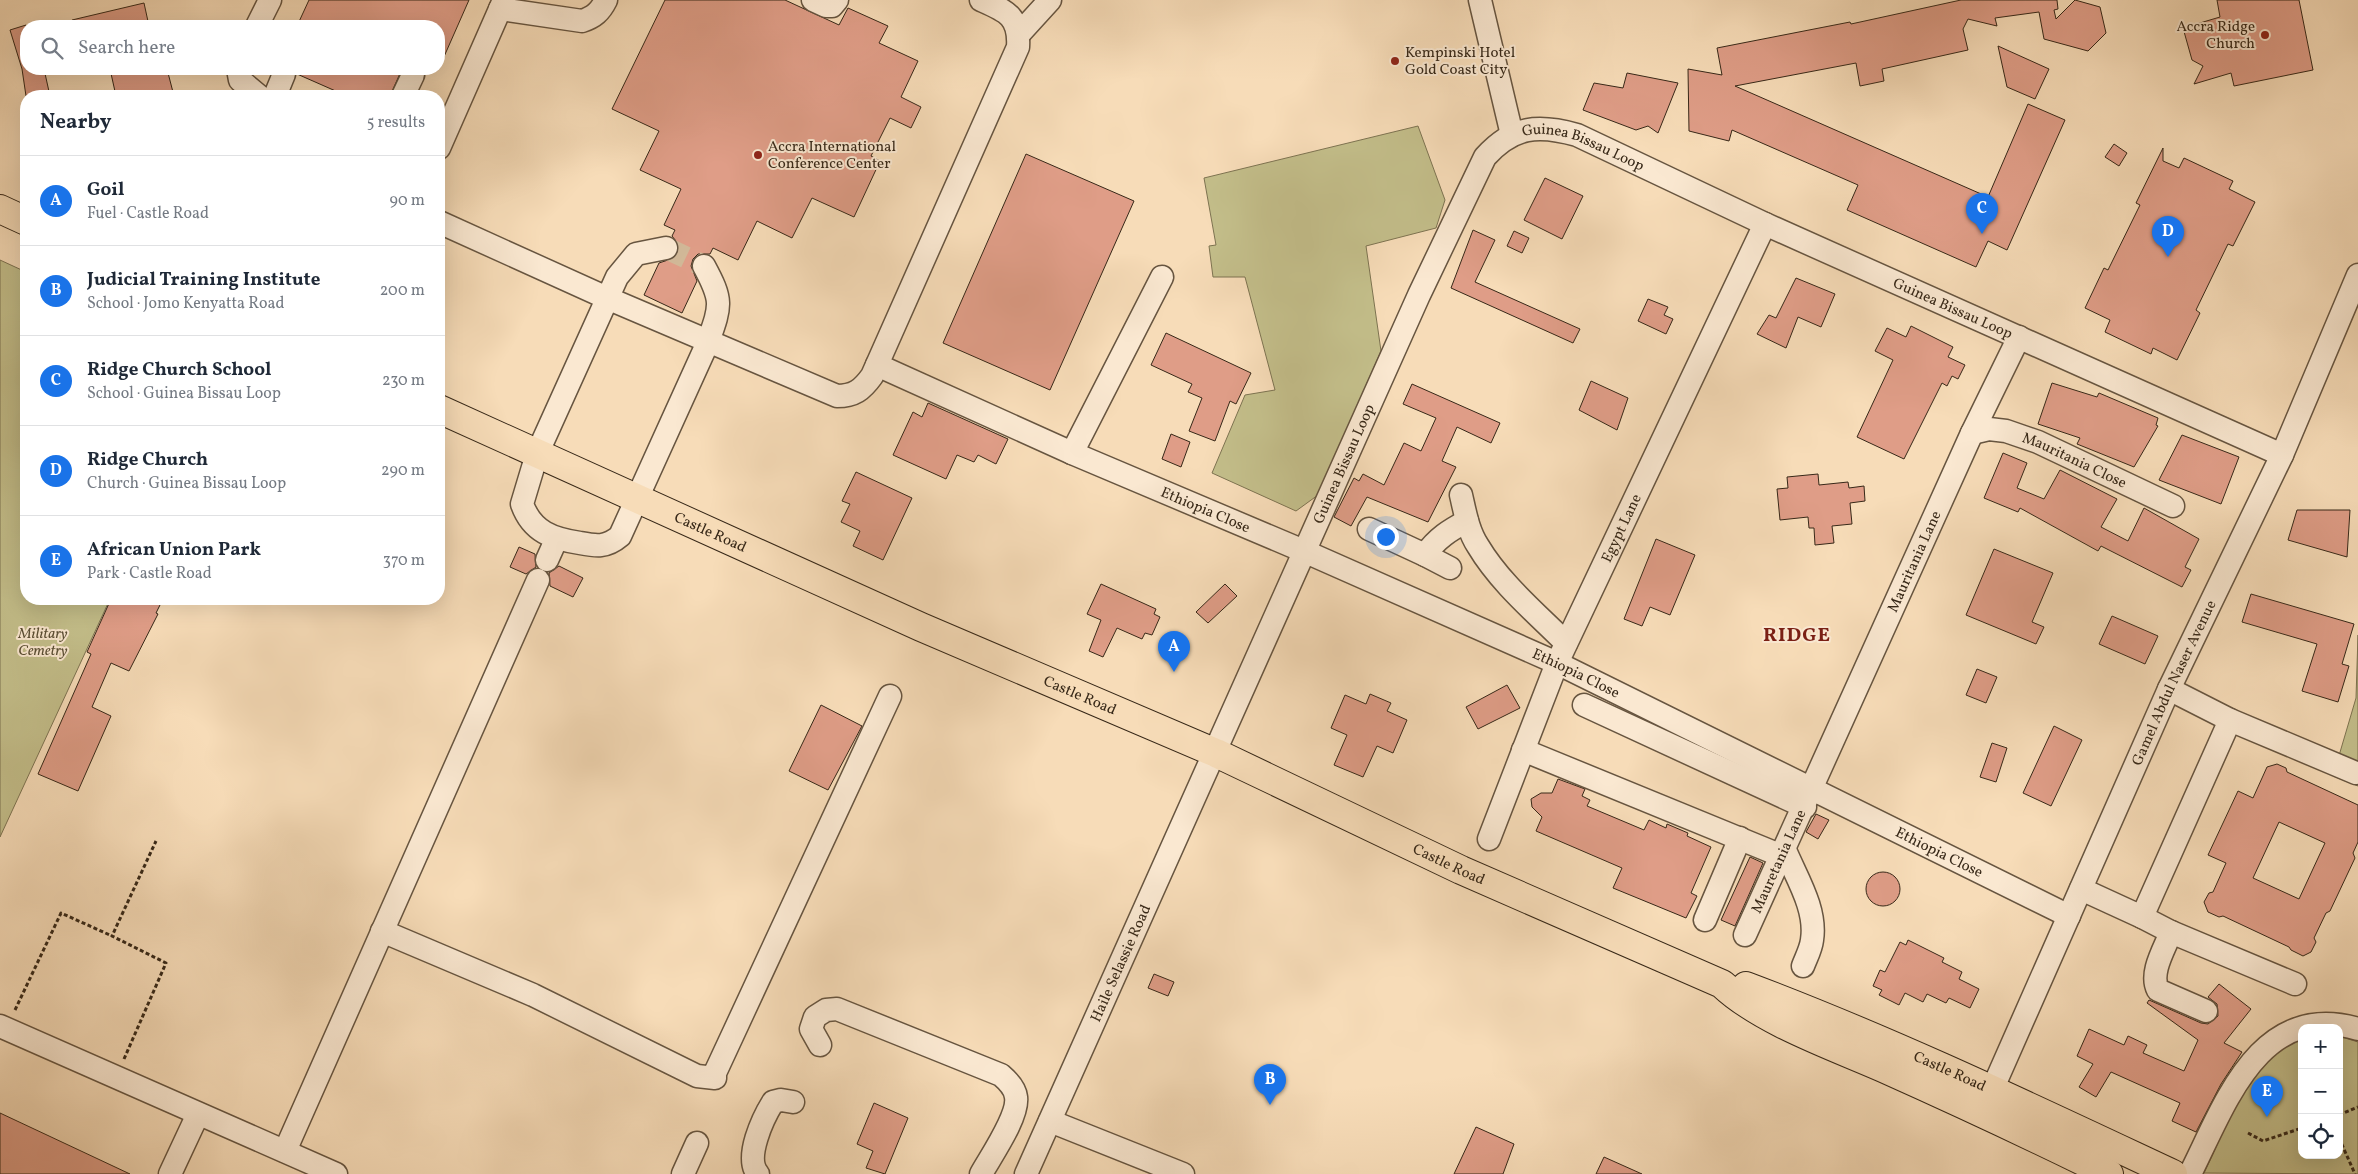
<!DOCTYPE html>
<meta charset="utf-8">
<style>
:root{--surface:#fff;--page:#f6f6f7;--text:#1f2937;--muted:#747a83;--line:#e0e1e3;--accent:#1a73e8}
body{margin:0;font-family:Vollkorn,serif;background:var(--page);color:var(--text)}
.controls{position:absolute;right:15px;bottom:15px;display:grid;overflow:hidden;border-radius:10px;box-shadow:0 5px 20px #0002}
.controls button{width:45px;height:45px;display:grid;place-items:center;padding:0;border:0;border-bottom:1px solid var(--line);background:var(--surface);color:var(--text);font:25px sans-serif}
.you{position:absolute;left:1385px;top:536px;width:18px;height:18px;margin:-12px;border:4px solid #fff;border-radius:50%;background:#1a73e8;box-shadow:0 0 0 8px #1a73e833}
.badge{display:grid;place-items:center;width:32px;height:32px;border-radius:50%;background:var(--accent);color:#fff;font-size:16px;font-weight:700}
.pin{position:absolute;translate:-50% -41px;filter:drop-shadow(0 1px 2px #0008)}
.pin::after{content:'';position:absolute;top:26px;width:18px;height:15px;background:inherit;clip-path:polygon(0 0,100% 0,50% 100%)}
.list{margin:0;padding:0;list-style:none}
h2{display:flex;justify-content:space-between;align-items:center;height:65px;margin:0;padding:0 20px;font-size:21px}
h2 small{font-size:16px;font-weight:400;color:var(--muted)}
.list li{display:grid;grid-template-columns:32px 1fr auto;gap:15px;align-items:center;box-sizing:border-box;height:90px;padding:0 20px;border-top:1px solid var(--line)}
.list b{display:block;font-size:19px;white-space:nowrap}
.list p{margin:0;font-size:16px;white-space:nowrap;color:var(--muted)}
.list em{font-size:16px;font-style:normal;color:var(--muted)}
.icon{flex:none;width:28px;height:28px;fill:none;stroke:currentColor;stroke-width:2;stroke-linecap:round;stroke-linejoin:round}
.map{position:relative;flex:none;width:2358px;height:1174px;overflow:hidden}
.search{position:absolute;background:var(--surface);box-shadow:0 5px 20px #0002;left:20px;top:20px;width:425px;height:55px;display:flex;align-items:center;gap:12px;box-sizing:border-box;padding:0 18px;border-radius:20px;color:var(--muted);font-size:19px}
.panel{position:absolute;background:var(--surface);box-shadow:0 5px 20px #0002;left:20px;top:90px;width:425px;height:515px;border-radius:20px}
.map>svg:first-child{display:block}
.green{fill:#c3be8a;stroke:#7d7351}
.building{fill:#df9d87;stroke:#372818;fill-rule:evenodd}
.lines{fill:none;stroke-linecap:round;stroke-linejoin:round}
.minor-tunnel{stroke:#d1b898;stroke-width:22;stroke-dasharray:22 11;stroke-linecap:butt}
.minor-casing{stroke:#675540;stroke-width:25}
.major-casing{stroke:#372818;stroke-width:30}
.path{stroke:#372818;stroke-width:3;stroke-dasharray:4 2.5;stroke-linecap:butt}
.minor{stroke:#fae8d1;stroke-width:22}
.major{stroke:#f7dcb8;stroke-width:28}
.poi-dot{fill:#8f2418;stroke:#fae8d1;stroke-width:2}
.labels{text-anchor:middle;stroke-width:4;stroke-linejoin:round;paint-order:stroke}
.poi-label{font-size:15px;fill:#372818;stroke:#fae8d1;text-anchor:start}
.street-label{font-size:15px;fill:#372818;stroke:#fae8d1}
.park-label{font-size:15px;font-style:italic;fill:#5a4e34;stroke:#fae8d1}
.district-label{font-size:20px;font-weight:bold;letter-spacing:1px;fill:#7a1f14;stroke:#fae8d1}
</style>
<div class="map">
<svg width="2358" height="1174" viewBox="0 0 2358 1174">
<rect width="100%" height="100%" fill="#f7dcb8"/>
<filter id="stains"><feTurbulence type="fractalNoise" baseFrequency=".004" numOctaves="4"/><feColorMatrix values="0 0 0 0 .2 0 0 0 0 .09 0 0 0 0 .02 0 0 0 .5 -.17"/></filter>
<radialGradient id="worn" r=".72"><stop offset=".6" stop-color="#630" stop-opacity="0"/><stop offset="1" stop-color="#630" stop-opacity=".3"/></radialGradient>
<g class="green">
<polygon points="1418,126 1445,200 1436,228 1366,246 1381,351 1318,495 1296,511 1212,473 1245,395 1275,390 1245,277 1213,277 1209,246 1216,245 1204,178"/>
<polygon points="0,260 26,272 26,599 110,599 0,837"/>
<polygon points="2358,635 2358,786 2333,776 2356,698"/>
<path d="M2339,1036L2358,1042V1174L2204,1173C2226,1128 2250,1054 2302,1038V1155H2339Z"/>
</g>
<g class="building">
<polygon points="309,0 469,0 439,68 439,26 297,26"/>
<polygon points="665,0 785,0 839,25 848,8 888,26 879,43 918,61 901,97 921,107 911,128 890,118 871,156 880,161 854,217 812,198 792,238 757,221 738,260 713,248 710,254 698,254 693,259 691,266 697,281 682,313 644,295 659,263 674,258 678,253 679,245 672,236 675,230 664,225 681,189 640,170 659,131 612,109"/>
<polygon points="1961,0 2057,0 2058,9 2054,10 2056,19 2075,0 2100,7 2106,33 2088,51 2044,39 2039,12 1995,18 1997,26 1968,19 1963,29 1968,50 1882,69 1884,81 1860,86 1856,63 1735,86 1988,197 2028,104 2065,120 2007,250 1988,241 1976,267 1847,210 1858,185 1732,130 1729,141 1689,131 1688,69 1722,75 1717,48 1850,22 1851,24"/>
<polygon points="2217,0 2299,0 2313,70 2234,86 2231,73 2194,84 2203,66 2192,60 2183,28 2220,17"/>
<polygon points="144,3 149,26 73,26 72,20"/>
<polygon points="26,25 26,69 44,69 50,96 26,96 22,69 10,30"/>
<polygon points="1998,46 2049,69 2035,99 2007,87"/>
<polygon points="110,69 167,69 174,96 157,96 156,91 133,96 116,96"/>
<polygon points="296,69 402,69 390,96 347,96 297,74"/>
<polygon points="1627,73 1678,83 1658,133 1648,126 1636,130 1583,110 1594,83 1623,88"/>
<polygon points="2114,144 2127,153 2119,166 2105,157"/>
<polygon points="2163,148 2163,161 2179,168 2184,158 2233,181 2229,189 2255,202 2233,246 2228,244 2196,310 2200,313 2177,360 2153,348 2151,354 2105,332 2110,320 2085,308 2104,268 2108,270 2140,205 2136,203"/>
<polygon points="1026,154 1134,201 1050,390 943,343"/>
<polygon points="1545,178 1583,196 1562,239 1524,220"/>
<polygon points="1473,230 1495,240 1475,282 1580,329 1573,343 1451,288"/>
<polygon points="1514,231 1529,238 1522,253 1507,246"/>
<polygon points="1796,278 1835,294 1821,327 1798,317 1786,348 1757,334 1769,315 1776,318"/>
<polygon points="1648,299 1668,307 1664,315 1673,319 1666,334 1638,321"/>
<polygon points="1911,326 1953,347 1948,357 1965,365 1958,379 1952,376 1947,386 1942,383 1904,459 1857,437 1893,360 1875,351 1887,328 1906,337"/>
<polygon points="1166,333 1251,373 1236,404 1230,401 1215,441 1189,431 1202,398 1188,392 1192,384 1151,365"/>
<polygon points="1591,381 1628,398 1617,430 1579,410"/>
<polygon points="2052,383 2097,397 2099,393 2158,418 2156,425 2158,426 2134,467 2077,444 2080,438 2038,424"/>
<polygon points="1412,384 1500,423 1491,443 1457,427 1442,461 1456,467 1428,522 1367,497 1351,526 1334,517 1354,478 1359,481 1363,474 1384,485 1404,443 1421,451 1436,418 1403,404"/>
<polygon points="928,403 1008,439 996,464 978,455 974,462 957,455 946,479 893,455 913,412 922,417"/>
<polygon points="1171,434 1190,442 1181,467 1162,459"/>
<polygon points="2182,435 2239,457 2221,504 2159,480"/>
<polygon points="2003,453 2027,463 2017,488 2044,499 2060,470 2117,499 2101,527 2128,541 2144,508 2199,539 2185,567 2191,570 2182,587 2101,546 2098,551 2020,508 2018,512 1984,498"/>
<polygon points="856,472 912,498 883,560 853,546 860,531 841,522 850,504 842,501"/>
<polygon points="1818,474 1819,485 1848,482 1849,488 1864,486 1865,501 1850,503 1852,524 1832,526 1834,543 1815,545 1814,528 1809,528 1808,517 1780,520 1777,489 1788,488 1787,477"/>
<polygon points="2297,510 2350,510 2347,557 2288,540"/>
<polygon points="1656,539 1695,555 1670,615 1650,607 1642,626 1624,619"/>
<polygon points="519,547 535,554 536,567 526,574 510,567"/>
<polygon points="1994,549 2053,573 2032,622 2044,627 2036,644 1966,615"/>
<polygon points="559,566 583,578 573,597 550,586 549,573"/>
<polygon points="1101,584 1156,609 1154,614 1160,617 1152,635 1145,633 1142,639 1117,628 1103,657 1089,651 1101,620 1087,614"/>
<polygon points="1225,584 1237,596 1208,623 1196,612"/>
<polygon points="2251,594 2354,624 2342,664 2349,666 2338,702 2302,691 2317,644 2242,622"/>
<polygon points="111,599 163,599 156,613 158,614 129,671 111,663 92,707 111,716 78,791 38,774 91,654 87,652"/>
<polygon points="2112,616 2158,636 2145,664 2099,644"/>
<polygon points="1977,669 1997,677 1986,703 1966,695"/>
<polygon points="1507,685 1520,708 1478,729 1466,707"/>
<polygon points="1370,694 1391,703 1387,711 1407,720 1393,753 1377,746 1363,777 1334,765 1347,735 1331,728 1345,695 1366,704"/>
<polygon points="821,705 862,726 828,790 789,771"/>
<polygon points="2054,726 2082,740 2051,806 2023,793"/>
<polygon points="1992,743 2007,748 1996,782 1980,777"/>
<path d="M2277,764L2286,768L2287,772L2358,805V842L2353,853L2355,858L2330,911L2326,913L2314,938L2316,942L2311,952L2303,956L2291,950L2289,947L2223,916L2219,917L2208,912L2204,902L2209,893L2213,892L2226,863L2208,855L2238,791L2253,798L2267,767ZM2279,822L2325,843L2299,899L2253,878Z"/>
<polygon points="1558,779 1585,789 1582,796 1590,800 1587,806 1644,830 1649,820 1666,828 1667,824 1688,833 1687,836 1711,847 1691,893 1697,896 1686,918 1613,888 1622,868 1536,831 1542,817 1532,807 1531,799 1541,793 1552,793"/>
<polygon points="1816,814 1829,820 1818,839 1806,832"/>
<polygon points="1750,857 1763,863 1735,926 1721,920"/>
<circle cx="1883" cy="889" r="17"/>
<polygon points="1908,940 1944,958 1942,962 1962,972 1959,979 1979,989 1970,1008 1949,998 1946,1003 1927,994 1923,1002 1905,993 1899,1005 1879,995 1882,990 1873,986 1880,970 1885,972 1900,942 1906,945"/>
<polygon points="1154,974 1174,982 1168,996 1148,988"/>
<polygon points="2219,984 2251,1009 2224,1043 2242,1052 2221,1084 2196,1132 2172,1121 2180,1103 2111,1072 2096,1097 2079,1087 2093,1064 2077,1056 2089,1029 2124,1045 2128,1036 2147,1045 2143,1053 2184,1071 2198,1040 2147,1003 2149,1000 2201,1023 2208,1024 2218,1016 2217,1004 2208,997"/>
<polygon points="874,1103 908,1118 885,1174 866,1168 873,1151 857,1144"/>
<polygon points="0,1113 130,1174 0,1174"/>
<polygon points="1476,1127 1514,1144 1503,1174 1454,1174"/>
<polygon points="1604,1157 1642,1174 1596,1174"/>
</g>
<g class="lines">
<polyline class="minor-tunnel" points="666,248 704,266"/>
<defs>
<g id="minor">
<polyline points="813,0 826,6 832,6 837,0"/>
<polyline points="1480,0 1512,135"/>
<path d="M500,9L582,21C594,17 600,12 606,0"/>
<polyline points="257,26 270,0"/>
<polyline points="1019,34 1050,0"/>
<polyline points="238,69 240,80 259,96"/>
<polyline points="275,96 284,74"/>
<polyline points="403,96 413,75"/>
<polyline points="439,148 504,0"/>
<path d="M439,222L607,298L837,396C854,396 862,390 872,376L1018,47C1020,16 1006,11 981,0"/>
<path d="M666,248L636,254L617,277L537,454L522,504C532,532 553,539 580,543C596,546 606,548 620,536L708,342C721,305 723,301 704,266"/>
<path id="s1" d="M877,365L1072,453L1306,552L1557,663L2069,916"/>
<path id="s2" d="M1972,433L1989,429L2006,431L2038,442L2173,506"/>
<polyline points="1072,453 1162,277"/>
<path d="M1461,495C1465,512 1468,531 1478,546C1500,583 1536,613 1566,643"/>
<path d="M1369,529L1425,555C1437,538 1450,530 1467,521"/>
<polyline points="1425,555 1450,568"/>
<polyline points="547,560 556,540"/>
<polyline points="2169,689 2230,720 2356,773"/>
<polyline points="1584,705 1805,807"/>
<polyline points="1523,750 1782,856"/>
<path id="s3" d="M1489,839L1557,663L1765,224"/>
<path d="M1785,850C1796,877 1817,909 1812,940C1811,949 1806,958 1803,966"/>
<polyline points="2081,889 2142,917 2230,720"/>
<polyline points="2142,917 2171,932 2295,984"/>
<polyline points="1705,920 1740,838"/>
<polyline points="382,931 533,995 697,1076 715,1078 715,1073 890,696"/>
<path d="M2171,932C2165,948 2149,973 2158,990L2206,1011"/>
<path id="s4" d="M1745,935L1972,433L2019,337"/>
<polyline points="0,1026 336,1174"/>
<path d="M820,1045L811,1029L815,1017L826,1010L837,1009L1001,1075C1008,1081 1015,1088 1016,1097C1019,1116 991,1156 981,1174"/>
<path id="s5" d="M1992,1090L2169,689L2282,455L2358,275"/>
<polyline points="1050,1121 1183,1174"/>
<polyline points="285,1151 538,580"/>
<polyline points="170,1174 198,1114"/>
<polyline points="683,1174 697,1143"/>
<path d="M758,1174C744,1158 763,1118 773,1102L781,1100L793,1102"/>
<path id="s6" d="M1026,1174L1419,295L1485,157C1513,126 1538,124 1577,135L1765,224L2282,455"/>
<path d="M2190,1174C2225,1105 2259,1000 2358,1029"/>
</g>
<g id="major">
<polyline points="0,209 26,221"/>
<path id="s7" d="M439,409L921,627L1216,753L1461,870L1722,984C1761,1021 1833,1046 1883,1068C1959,1102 2034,1137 2109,1174"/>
<path id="s8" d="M1746,986C1892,1041 2032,1108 2173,1174"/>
</g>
</defs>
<use href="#minor" class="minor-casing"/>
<use href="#major" class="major-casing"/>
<g class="path">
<polyline points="15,1010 61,913 112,936"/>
<polyline points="124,1059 166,963 112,936 156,841"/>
<polyline points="2339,1115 2358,1107"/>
<polyline points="2248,1133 2263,1141 2302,1128"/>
<polyline points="2339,1138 2355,1174"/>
</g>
<use href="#minor" class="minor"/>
<use href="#major" class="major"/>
</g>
<g class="poi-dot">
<circle cx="2265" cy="35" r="5"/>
<circle cx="1395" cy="61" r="5"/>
<circle cx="758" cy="155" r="5"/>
</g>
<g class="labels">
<g class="poi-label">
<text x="2255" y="31" text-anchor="end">Accra Ridge<tspan x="2255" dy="17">Church</tspan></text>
<text x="1405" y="57">Kempinski Hotel<tspan x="1405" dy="17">Gold Coast City</tspan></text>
<text x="768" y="151">Accra International<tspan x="768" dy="17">Conference Center</tspan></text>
</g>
<g class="street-label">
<text dy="5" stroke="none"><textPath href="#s6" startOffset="1226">Guinea Bissau Loop</textPath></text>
<text dy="5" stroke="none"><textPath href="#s6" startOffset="1631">Guinea Bissau Loop</textPath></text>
<text dy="5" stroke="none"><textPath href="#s2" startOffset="109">Mauritania Close</textPath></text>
<text dy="5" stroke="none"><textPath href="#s6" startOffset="778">Guinea Bissau Loop</textPath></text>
<text dy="5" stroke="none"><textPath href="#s1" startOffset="359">Ethiopia Close</textPath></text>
<text dy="5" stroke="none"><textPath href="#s3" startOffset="338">Egypt Lane</textPath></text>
<text dy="5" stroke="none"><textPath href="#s7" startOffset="298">Castle Road</textPath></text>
<text dy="5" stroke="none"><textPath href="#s4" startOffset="410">Mauritania Lane</textPath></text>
<text dy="5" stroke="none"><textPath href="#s1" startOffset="764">Ethiopia Close</textPath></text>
<text dy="5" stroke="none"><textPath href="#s5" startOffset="446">Gamel Abdul Naser Avenue</textPath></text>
<text dy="5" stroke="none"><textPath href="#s7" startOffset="702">Castle Road</textPath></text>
<text dy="5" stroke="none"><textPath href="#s1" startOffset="1169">Ethiopia Close</textPath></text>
<text dy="5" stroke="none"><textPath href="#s4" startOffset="81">Mauretania Lane</textPath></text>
<text dy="5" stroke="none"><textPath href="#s7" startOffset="1108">Castle Road</textPath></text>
<text dy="5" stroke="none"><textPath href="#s6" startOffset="231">Haile Selassie Road</textPath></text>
<text dy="5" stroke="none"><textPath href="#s8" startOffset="221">Castle Road</textPath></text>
</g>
<g class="park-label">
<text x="43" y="638">Military<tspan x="43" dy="17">Cemetry</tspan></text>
</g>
<g class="district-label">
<text x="1797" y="641">RIDGE</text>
</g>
</g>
<rect width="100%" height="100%" filter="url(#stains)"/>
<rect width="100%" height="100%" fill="url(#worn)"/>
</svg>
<div class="controls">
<button>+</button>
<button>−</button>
<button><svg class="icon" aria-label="locate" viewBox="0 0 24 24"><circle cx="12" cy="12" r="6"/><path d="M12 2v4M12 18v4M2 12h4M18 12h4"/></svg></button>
</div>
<div class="you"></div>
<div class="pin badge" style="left:1174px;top:672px">A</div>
<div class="pin badge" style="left:1270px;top:1105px">B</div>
<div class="pin badge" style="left:1982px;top:234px">C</div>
<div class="pin badge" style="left:2168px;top:257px">D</div>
<div class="pin badge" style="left:2267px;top:1117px">E</div>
<div class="search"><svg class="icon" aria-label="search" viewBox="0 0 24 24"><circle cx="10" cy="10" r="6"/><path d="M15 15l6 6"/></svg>Search here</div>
<section class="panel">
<h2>Nearby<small>5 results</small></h2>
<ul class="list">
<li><span class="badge">A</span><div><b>Goil</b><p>Fuel · Castle Road</p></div><em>90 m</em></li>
<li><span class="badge">B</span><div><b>Judicial Training Institute</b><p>School · Jomo Kenyatta Road</p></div><em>200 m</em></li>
<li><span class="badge">C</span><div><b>Ridge Church School</b><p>School · Guinea Bissau Loop</p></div><em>230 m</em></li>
<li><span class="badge">D</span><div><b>Ridge Church</b><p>Church · Guinea Bissau Loop</p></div><em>290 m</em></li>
<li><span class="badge">E</span><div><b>African Union Park</b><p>Park · Castle Road</p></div><em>370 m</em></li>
</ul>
</section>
</div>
